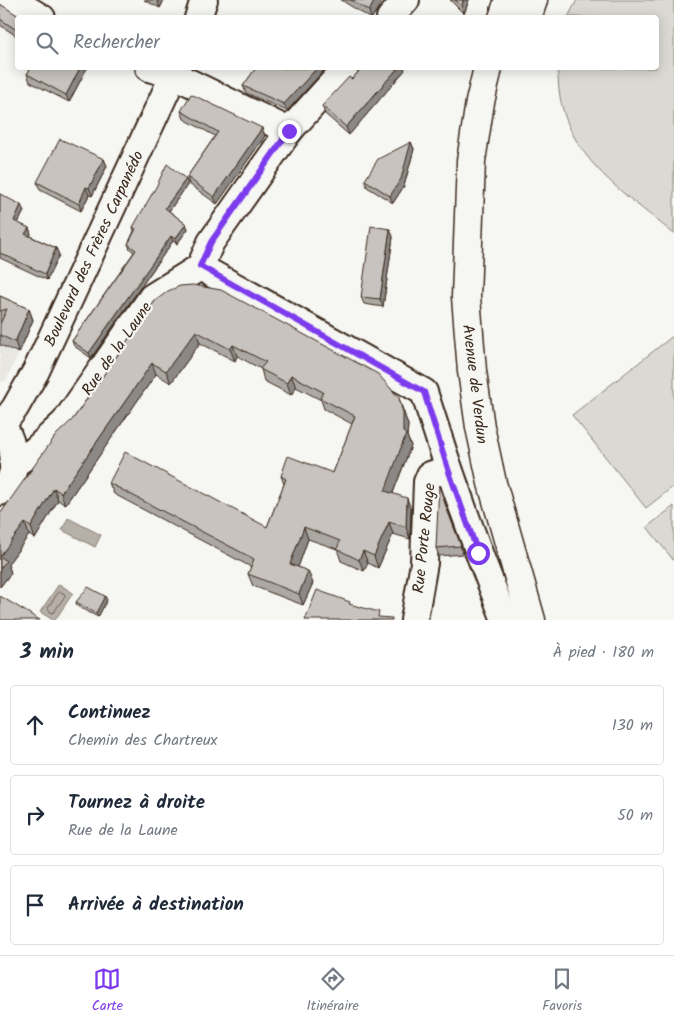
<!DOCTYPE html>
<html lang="fr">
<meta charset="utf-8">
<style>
:root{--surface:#fff;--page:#f6f6f7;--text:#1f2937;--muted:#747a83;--line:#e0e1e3;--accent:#7c3aed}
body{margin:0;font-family:Kalam,sans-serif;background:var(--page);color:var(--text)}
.stop{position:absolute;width:15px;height:15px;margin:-11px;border:4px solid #7c3aed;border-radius:50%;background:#fff}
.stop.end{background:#7c3aed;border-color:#fff;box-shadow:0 1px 5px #0008}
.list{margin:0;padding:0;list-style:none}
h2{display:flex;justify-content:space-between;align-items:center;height:65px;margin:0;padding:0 20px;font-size:21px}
h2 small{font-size:16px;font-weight:400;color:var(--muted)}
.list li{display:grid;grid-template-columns:32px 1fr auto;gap:15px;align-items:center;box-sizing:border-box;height:80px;margin:0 10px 10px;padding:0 10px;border:1px solid var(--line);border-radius:5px}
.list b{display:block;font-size:19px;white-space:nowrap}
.list p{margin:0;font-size:16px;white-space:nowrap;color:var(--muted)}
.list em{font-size:16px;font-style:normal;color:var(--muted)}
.icon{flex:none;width:28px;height:28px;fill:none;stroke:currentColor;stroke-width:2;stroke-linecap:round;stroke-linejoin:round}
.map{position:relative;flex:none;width:674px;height:620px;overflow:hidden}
.search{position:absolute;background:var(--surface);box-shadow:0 2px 12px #0003;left:15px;right:15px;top:15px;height:55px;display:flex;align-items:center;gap:12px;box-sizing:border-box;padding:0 18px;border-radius:5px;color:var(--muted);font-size:19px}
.sheet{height:335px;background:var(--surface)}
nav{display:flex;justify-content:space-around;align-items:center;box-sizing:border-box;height:70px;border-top:1px solid var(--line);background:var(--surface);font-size:14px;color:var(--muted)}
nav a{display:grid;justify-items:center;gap:2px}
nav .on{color:var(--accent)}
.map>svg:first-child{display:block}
.built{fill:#e8e7e2}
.green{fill:#dad9d3;stroke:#8a8278}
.water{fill:#b6b0a9;stroke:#857a71}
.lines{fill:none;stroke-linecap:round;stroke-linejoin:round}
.shore{stroke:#6c6056;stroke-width:1}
.minor-casing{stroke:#3b2a1e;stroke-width:30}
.secondary-casing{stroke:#3b2a1e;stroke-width:31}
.minor{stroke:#f6f6f2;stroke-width:26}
.secondary{stroke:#f6f6f2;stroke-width:28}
.wall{fill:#aca8a3;stroke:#3b2a1e}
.shaded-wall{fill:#8c8885;stroke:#3b2a1e}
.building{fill:#c8c3be;stroke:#3b2a1e}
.route{stroke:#7c3aed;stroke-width:6}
.labels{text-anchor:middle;stroke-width:4.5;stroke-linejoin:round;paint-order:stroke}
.street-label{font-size:16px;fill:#3b2a1e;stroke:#f6f6f2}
</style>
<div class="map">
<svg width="674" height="620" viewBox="0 0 674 620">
<rect width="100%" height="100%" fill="#f6f6f2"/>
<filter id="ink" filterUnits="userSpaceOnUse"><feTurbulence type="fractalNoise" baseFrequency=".02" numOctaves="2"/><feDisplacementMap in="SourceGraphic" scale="10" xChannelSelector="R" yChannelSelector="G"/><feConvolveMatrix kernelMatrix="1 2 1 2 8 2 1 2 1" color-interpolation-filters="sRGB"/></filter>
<g filter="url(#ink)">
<polygon class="built" points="0,305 19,353 6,380 0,382"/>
<g class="green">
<path d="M577,0H674V234C617,187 556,151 558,68H656V18L568,17Z"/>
<polygon points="674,335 674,486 646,508 572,415"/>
<polygon points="674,506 674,561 647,527"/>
</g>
<g class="water">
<polygon points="68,518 101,535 95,547 62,530"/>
<polygon points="59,584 73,593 55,620 53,620 40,612"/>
</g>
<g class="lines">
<polygon class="shore" points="59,592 64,593 65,596 54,612 51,613 48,608"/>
<defs>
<g id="minor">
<polyline points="12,0 42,18"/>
<polyline points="198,18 204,0"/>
<polyline points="390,18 406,0"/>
<polyline points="149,68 174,75 289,131"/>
<path d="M200,267L424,392C448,469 475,545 505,620"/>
<path d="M0,423C12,435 18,464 10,480C8,484 3,488 0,492"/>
<polyline points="2,425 15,408 36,371 177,68"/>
<polyline points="13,465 35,450 65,422 152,297 200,267 211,242 289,131 346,68"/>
<polyline points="414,620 424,563 427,482 430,475 448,469"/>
</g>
<g id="secondary">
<polyline points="503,18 509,0"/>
<polyline points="527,18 533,0"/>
<polyline points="488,68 480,102 471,161 466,297 472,371 480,427 492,483 531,620"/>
</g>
</defs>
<use href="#minor" class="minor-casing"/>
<use href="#secondary" class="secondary-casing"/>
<use href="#minor" class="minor"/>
<use href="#secondary" class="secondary"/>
</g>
<g class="wall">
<polygon points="144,0 164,0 160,8"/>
<polygon points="341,0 383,0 372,18 370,18"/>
<polygon points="450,0 469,0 464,14"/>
<polygon points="0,4 18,18 18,37 0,25"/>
<polygon points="31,68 87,68 69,102 30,82 27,74"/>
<polygon points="256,68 326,68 287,111 246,93 243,86"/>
<polygon points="362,68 404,68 405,70 349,135 325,114 322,106 352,79"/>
<polygon points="181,111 262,128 265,136 217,204 189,184 187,177 215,136 184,119"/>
<polygon points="411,142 414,149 404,186 393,203 367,187 365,180"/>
<polygon points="104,159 107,166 92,196 89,195 81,211 40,190 37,182"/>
<polygon points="188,184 169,211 186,224 188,229 177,244 173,241 91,358 74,346 72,341 134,252 130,249 128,244 134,231 133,227"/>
<polygon points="0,194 24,211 18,223 29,228 31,234 30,236 56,248 59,255 47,280 0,258"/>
<polygon points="390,229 393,237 383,307 364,304 361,297"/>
<polygon points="0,296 29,309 33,320 19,353 0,345 1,323 0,323"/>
<polygon points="155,301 403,410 408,425 407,436 411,446 393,493 411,509 410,539 393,534 378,568 368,563 364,571 341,561 337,549 308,539 298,567 313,583 303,605 253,586 248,574 251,567 114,494 109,483 267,527 284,484 281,476 333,473 352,424 324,409 321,400 296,387 291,395 264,381 261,369 237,356 235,361 200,343 171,383 156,374 65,505 58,500 35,539 29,535 8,564 11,573 0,587 0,514 73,419"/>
<polygon points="448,512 463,554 439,556 436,548"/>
<polygon points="107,600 98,617 77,606 76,602"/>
</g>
<g class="shaded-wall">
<polygon points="157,0 164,0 160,8"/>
<polygon points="375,0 383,0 372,18 371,18 369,11"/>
<polygon points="463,0 469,0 464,14 462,6"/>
<polygon points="80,68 87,68 69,102 66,95"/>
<polygon points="317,68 326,68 287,111 284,104"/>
<polygon points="398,68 404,68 405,70 349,135 346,127"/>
<polygon points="262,128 265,136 217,204 214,197"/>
<polygon points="411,142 414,149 404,186 393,203 390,196"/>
<polygon points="104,159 107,166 92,196 89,188"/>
<polygon points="186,179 188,184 167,214 165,208"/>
<polygon points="86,187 89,195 81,211 79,204"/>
<polygon points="21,205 24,211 16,227 14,221"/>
<polygon points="186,224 188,229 177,244 175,239"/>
<polygon points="29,228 31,234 28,240 25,234"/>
<polygon points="390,229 393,237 383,307 380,299"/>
<polygon points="171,236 173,241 91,358 89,353"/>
<polygon points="56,248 59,255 47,280 45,274"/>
<polygon points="29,309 33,320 19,353 15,342"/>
<polygon points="196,331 200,343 171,383 166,371"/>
<polygon points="233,345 237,356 235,361 230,349"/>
<polygon points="152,363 156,374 65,505 61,493"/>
<polygon points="291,375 296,387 291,395 287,383"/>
<polygon points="399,398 408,425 407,436 411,446 389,503 385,491 403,432"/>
<polygon points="54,488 58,500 35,539 31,527"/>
<polygon points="407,498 411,509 410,539 406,527"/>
<polygon points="389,522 393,534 378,568 374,556"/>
<polygon points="25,523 29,535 8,564 11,573 0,587 0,556"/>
<polygon points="304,527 308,539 295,576 290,564"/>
<polygon points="363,551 368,563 364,571 359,560"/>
<polygon points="308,571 313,583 303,605 299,594"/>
<polygon points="105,596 107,600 98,617 96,613"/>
</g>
<g class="building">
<polygon points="351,0 375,0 369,11"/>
<polygon points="455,0 463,0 462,6"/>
<polygon points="0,4 22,18 18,18 18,31 0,19"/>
<polygon points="31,68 80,68 66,95 27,74"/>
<polygon points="256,68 317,68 284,104 243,86"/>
<polygon points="362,68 398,68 346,127 322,106 349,77 352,79"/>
<polygon points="191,94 262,128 214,197 187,177 218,132 181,111"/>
<polygon points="60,139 104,159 89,188 86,187 79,204 37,182"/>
<polygon points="411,142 401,179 390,196 365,180 378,159"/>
<polygon points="167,164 186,179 165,208 186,224 175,239 171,236 89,353 72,341 136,250 128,244 136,229 133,227 156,187"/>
<polygon points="0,194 21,205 14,221 29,228 25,234 56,248 45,274 0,253"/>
<polygon points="371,226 390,229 380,299 361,297"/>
<polygon points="193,285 221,290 378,374 399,398 403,413 403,432 406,434 385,491 407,498 406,527 389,522 374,556 363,551 359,560 337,549 340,541 304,527 290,564 308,571 299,594 248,574 254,559 109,483 125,452 267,527 286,479 281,476 288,456 333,473 355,416 320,398 323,392 291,375 287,383 260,369 266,362 233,345 230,349 196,331 166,371 152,363 61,493 54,488 31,527 25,523 0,556 0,514 56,435 73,419 155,301 168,291 180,286"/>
<polygon points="0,296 29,309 15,342 0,335 0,324 7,309 0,311"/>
<polygon points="439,485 445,504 461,546 436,548"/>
<polygon points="0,556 6,561 0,569"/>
<polygon points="88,587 105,596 96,613 76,602"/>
<polygon points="317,590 350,602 349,604 379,612 378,617 392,618 392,620 305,620"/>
<polygon points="0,596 40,620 0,620"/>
</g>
</g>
<g class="lines" filter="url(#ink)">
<polyline class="route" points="289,131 211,242 200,266 424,392 448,469 478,553"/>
</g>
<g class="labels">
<g class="street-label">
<text transform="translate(93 248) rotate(-65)" y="6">Boulevard des Frères Carpanédo</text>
<text transform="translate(116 348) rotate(-55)" y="6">Rue de la Laune</text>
<text transform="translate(476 384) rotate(83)" y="6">Avenue de Verdun</text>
<text transform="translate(423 538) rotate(-84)" y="6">Rue Porte Rouge</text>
</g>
</g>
</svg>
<div class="stop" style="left:478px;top:553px"></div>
<div class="stop end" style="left:289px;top:131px"></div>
<div class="search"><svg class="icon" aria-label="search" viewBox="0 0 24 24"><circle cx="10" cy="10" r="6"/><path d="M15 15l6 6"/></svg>Rechercher</div>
</div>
<section class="sheet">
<h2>3 min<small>À pied · 180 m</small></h2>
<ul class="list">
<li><svg class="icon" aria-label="ahead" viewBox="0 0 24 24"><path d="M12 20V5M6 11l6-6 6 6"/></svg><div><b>Continuez</b><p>Chemin des Chartreux</p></div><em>130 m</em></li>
<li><svg class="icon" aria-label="right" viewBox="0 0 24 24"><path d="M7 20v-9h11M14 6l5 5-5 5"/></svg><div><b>Tournez à droite</b><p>Rue de la Laune</p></div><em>50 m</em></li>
<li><svg class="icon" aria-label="arrive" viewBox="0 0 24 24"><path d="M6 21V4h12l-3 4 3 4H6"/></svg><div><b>Arrivée à destination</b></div></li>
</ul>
</section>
<nav>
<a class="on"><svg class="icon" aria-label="map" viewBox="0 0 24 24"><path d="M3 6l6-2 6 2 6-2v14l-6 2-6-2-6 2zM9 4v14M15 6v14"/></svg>Carte</a>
<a><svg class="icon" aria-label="directions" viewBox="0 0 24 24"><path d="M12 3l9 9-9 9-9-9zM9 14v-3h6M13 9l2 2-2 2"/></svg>Itinéraire</a>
<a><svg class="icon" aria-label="saved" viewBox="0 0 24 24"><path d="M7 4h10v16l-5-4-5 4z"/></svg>Favoris</a>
</nav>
